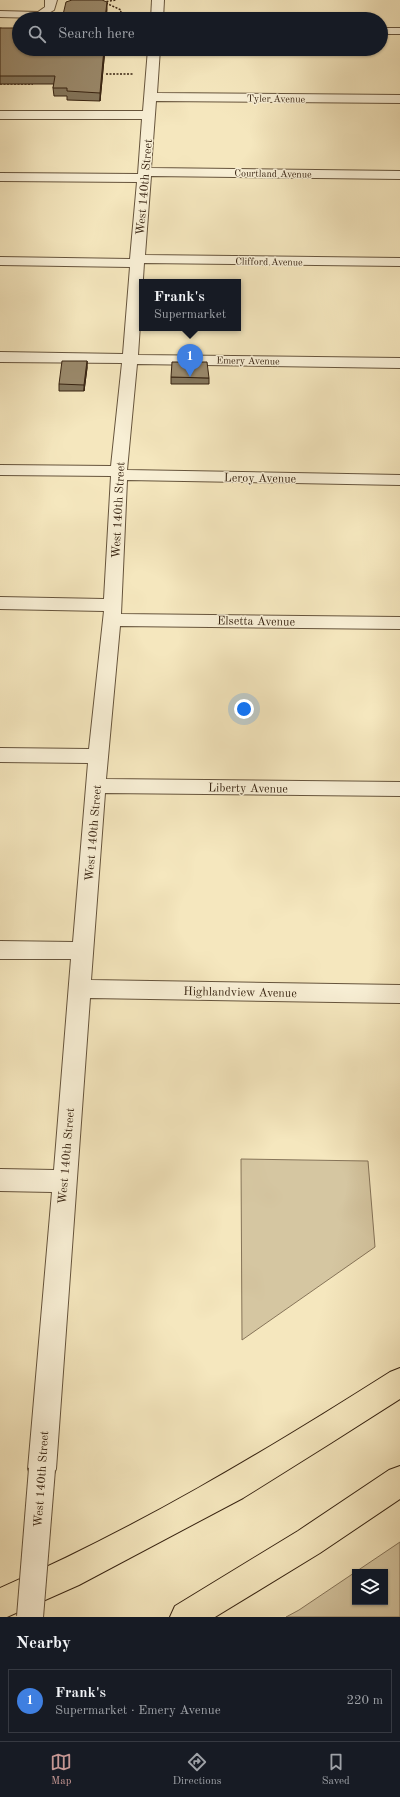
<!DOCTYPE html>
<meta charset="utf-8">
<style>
:root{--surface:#171b24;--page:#242831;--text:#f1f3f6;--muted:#9ea1a6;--line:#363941;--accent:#c59692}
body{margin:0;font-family:"Old Standard TT",serif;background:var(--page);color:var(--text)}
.controls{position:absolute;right:12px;bottom:12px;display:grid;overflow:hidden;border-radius:0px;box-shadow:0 1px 3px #0004}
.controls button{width:36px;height:36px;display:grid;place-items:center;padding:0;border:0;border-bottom:1px solid var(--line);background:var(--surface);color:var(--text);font:20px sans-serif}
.you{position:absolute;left:244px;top:709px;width:14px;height:14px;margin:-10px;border:3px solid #fff;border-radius:50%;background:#1a73e8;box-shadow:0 0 0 6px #1a73e833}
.badge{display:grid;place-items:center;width:26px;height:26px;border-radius:50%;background:var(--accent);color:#fff;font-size:13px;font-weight:700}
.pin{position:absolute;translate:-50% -33px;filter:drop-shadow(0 1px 2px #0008)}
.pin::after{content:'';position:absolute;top:21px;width:14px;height:12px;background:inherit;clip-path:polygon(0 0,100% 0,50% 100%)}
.popup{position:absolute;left:139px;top:279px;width:102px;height:52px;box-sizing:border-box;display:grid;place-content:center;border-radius:0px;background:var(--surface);filter:drop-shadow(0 1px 3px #0005);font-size:13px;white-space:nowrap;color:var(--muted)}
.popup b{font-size:15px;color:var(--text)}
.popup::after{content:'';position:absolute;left:50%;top:100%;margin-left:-8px;border:8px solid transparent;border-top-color:var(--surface)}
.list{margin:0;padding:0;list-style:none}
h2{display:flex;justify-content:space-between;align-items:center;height:52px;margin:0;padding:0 16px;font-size:17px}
h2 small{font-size:13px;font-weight:400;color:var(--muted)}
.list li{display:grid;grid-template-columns:26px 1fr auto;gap:12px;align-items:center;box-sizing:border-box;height:64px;margin:0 8px 8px;padding:0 8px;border:1px solid var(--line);border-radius:0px}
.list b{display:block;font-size:15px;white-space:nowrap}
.list p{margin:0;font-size:13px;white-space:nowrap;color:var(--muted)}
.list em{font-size:13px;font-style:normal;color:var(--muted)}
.icon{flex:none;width:22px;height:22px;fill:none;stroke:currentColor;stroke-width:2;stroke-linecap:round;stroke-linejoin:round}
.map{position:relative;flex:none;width:400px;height:1617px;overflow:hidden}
.search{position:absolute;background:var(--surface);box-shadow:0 1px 3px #0004;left:12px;right:12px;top:12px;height:44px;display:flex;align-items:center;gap:10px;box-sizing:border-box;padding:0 14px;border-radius:22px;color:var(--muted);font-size:15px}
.sheet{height:124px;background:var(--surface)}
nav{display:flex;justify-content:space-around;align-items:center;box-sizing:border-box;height:56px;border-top:1px solid var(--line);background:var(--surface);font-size:11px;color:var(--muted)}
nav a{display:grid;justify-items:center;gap:2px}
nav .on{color:var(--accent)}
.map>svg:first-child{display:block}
.green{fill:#d5c6a1;stroke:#867459;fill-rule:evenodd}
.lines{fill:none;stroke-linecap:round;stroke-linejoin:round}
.minor-casing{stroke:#66543c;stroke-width:2}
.highway-casing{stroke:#372311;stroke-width:2}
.path{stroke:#372311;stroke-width:1.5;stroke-dasharray:2 1.5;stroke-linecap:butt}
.minor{fill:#f8efd5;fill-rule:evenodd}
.highway{fill:#f5e7be;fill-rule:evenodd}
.minor-bridge-casing{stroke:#66543c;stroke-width:28;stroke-linecap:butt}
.minor-bridge{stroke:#f8efd5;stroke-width:26}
.wall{fill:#84765c;stroke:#372311}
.shaded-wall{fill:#6c604b;stroke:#372311}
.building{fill:#9a896b;stroke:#372311}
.labels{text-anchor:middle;stroke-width:3;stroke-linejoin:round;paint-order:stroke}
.far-street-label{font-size:10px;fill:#372311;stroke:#f8efd5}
.street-label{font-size:12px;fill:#372311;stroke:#f8efd5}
</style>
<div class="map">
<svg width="400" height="1617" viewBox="0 0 400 1617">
<rect width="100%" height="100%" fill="#f5e7be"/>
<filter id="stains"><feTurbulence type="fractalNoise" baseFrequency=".005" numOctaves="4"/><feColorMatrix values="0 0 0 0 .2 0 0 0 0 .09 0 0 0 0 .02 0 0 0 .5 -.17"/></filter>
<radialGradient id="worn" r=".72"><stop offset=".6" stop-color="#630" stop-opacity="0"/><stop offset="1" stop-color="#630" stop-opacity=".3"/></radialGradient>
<g class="green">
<polygon points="241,1159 368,1161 375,1247 242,1340"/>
<path d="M400,1542V1617H286L299,1610ZM355,1572H385V1602H355Z"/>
</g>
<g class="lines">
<defs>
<g id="minor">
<polygon points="45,0 57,0 54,10 40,18 0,17 0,11 38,12 45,7"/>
<polygon points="152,0 164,0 163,19 151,19"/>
<rect x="381" y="28" width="19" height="6"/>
<polygon points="148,49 160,49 157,93 400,95 400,103 156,101 151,168 400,171 400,179 151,176 145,255 400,258 400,266 144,263 138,355 400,358 400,368 137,364 127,470 400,475 400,485 127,480 121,614 400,617 400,629 120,626 106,779 400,782 400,796 105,793 91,980 400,985 400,1003 90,998 56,1469 52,1479 42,1483 32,1479 28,1469 52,1192 0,1191 0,1169 54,1170 71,959 0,959 0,941 73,942 88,763 0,762 0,748 89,749 104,611 0,609 0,597 104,599 111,476 0,475 0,465 111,466 122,363 0,362 0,352 123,354 130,267 0,265 0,257 130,259 137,182 0,181 0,173 138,174 142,119 0,119 0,111 143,111"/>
</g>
<g id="highway">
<path d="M400,1368V1399L331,1443L243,1498L79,1585L7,1617H0V1588C137,1528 264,1452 390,1372Z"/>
<polygon points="400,1466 400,1499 320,1553 215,1617 170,1617 175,1606 298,1531 389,1470"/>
</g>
</defs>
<use href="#minor" class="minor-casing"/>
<use href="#highway" class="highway-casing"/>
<g class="path">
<polyline points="103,2 116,0"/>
<polyline points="106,3 121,10 120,19"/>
<polyline points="112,19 112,14 139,15"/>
<polyline points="106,74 134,74"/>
<polyline points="0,84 33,84"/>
</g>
<use href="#minor" class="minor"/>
<use href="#highway" class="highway"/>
<defs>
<polyline id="minor-bridge" points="30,1617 42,1469"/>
</defs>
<use href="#minor-bridge" class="minor-bridge-casing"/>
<use href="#minor-bridge" class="minor-bridge"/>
</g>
<g class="wall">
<polygon points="0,28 105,49 100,101 67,100 67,96 54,96 53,88 54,84 0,84"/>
<polygon points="87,361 87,368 84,391 59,391 59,384"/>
<polygon points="171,377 209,378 209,384 171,384"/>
</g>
<g class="shaded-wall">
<polygon points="107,2 107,10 106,19 105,19"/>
<polygon points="104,49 105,49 100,101 100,93"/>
<polygon points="87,361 87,368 84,391 84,385"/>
</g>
<g class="building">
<polygon points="72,0 102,0 107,2 105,19 62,19 66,2"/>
<polygon points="0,28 19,28 19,49 104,49 100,93 67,91 67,88 53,88 55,76 0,76"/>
<polygon points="62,361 87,361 84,385 59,384"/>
<polygon points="172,362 207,362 209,378 171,377"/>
</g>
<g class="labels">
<g class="far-street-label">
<text transform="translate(276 98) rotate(1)" y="4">Tyler Avenue</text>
<text transform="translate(273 173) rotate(1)" y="4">Courtland Avenue</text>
<text transform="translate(269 261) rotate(1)" y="4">Clifford Avenue</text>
<text transform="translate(248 360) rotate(1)" y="4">Emery Avenue</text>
</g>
<g class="street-label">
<text transform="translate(144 187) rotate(-85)" y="4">West 140th Street</text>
<text transform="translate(260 478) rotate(1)" y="4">Leroy Avenue</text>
<text transform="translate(118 510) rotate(-87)" y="4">West 140th Street</text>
<text transform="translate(256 621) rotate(1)" y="4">Elsetta Avenue</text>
<text transform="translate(248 788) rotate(1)" y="4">Liberty Avenue</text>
<text transform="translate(93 833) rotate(-85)" y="4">West 140th Street</text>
<text transform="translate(240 992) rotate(1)" y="4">Highlandview Avenue</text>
<text transform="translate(66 1156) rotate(-85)" y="4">West 140th Street</text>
<text transform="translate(41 1479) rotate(-86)" y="4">West 140th Street</text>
</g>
</g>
<rect width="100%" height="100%" filter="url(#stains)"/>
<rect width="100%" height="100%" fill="url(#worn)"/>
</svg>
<div class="controls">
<button><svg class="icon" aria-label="layers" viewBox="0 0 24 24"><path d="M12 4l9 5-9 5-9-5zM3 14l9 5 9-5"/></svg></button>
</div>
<div class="you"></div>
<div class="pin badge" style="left:190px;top:377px;background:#3f7fe0">1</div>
<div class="popup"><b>Frank's</b>Supermarket</div>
<div class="search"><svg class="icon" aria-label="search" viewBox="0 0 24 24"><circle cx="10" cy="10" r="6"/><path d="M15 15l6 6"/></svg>Search here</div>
</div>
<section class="sheet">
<h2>Nearby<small></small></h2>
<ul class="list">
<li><span class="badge" style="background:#3f7fe0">1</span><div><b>Frank's</b><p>Supermarket · Emery Avenue</p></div><em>220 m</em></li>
</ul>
</section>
<nav>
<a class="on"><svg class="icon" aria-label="map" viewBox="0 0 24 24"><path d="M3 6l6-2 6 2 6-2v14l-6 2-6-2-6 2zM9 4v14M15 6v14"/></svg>Map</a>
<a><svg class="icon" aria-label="directions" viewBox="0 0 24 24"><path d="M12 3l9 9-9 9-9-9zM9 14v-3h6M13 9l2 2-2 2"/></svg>Directions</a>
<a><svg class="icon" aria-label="saved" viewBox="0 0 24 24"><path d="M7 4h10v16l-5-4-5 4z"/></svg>Saved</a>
</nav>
